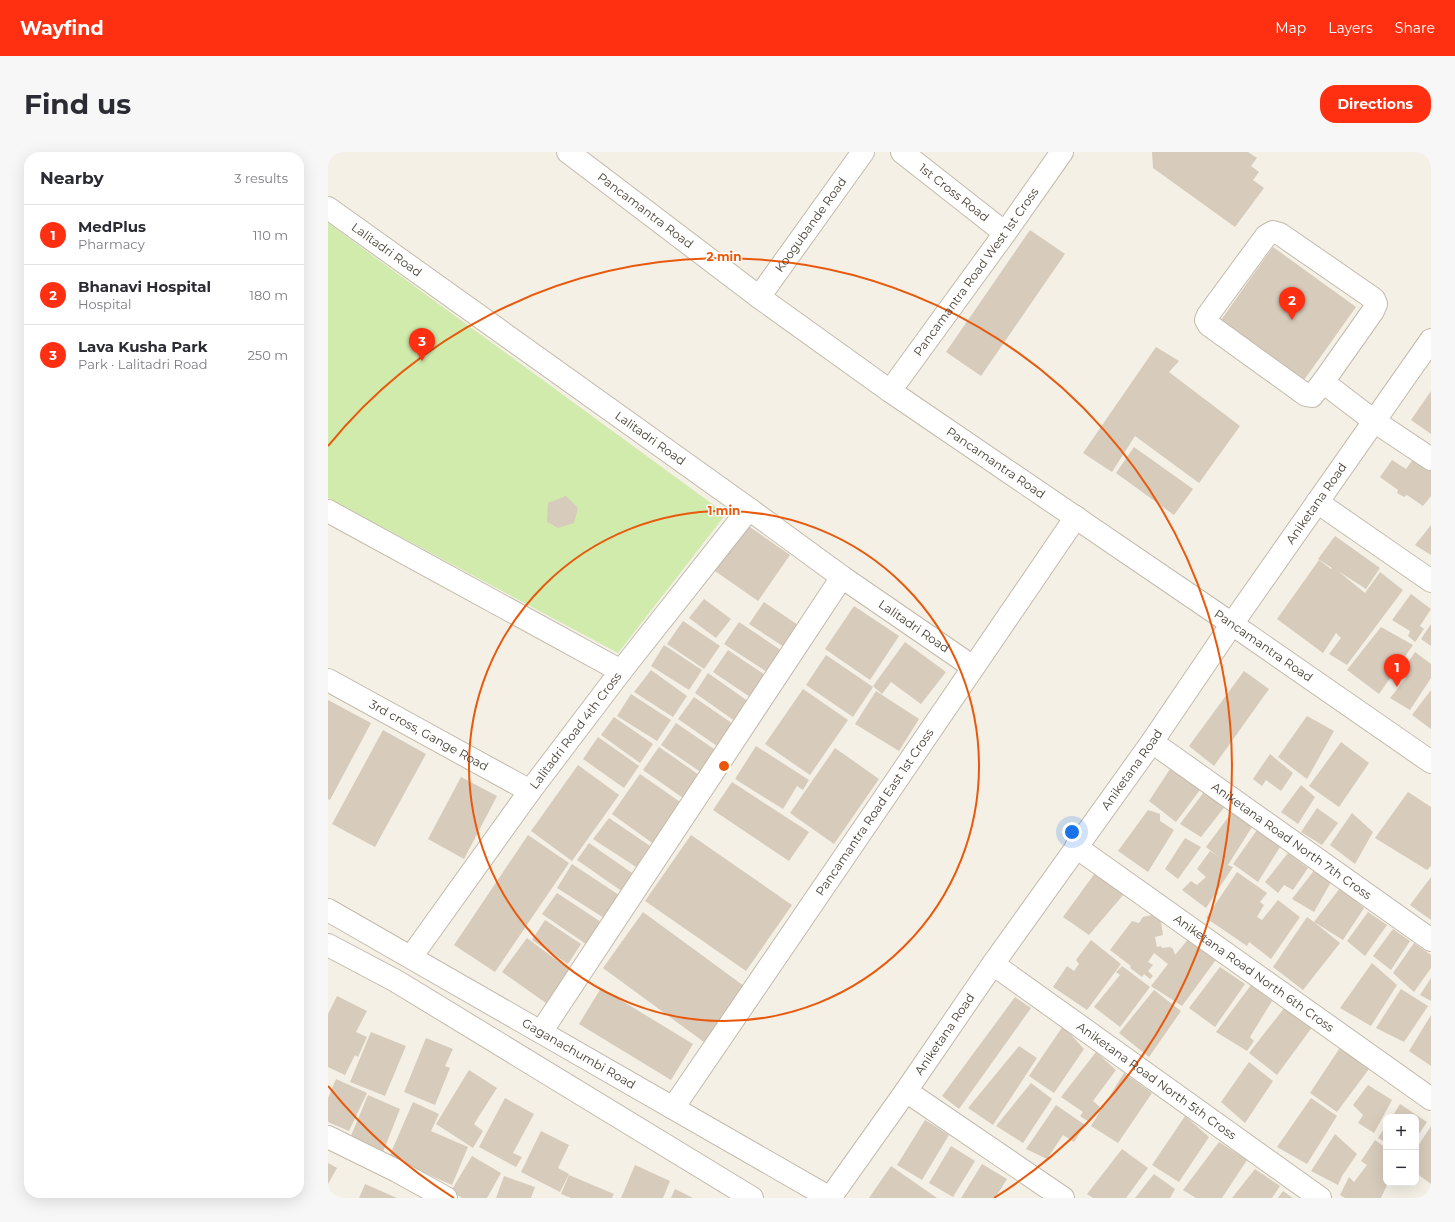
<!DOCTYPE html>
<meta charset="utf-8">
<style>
:root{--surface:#fff;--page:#f7f7f7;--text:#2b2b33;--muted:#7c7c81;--line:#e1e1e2;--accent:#ff2f12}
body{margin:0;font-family:Montserrat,sans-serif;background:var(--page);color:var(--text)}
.controls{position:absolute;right:12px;bottom:12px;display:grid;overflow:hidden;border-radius:8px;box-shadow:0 4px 16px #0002}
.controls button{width:36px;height:36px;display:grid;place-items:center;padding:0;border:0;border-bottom:1px solid var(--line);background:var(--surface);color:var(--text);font:20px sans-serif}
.you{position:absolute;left:744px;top:680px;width:14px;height:14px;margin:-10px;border:3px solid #fff;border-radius:50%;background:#1a73e8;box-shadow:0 0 0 6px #1a73e833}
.badge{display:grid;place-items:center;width:26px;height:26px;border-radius:50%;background:var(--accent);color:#fff;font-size:13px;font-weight:700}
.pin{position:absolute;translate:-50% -33px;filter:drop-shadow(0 1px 2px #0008)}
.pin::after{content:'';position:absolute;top:21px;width:14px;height:12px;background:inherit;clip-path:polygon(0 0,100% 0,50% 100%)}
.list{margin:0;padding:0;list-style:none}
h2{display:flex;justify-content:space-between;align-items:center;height:52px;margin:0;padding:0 16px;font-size:17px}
h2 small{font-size:13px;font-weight:400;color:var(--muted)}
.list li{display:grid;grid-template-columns:26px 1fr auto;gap:12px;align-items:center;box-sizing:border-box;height:60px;padding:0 16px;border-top:1px solid var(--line)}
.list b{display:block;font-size:15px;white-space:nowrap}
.list p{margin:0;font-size:13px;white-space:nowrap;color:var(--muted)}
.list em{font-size:13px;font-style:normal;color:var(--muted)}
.map{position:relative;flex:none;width:1103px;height:1046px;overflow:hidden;border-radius:16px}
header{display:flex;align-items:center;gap:24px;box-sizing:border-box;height:56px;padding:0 20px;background:var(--accent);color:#fff}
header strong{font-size:19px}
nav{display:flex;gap:22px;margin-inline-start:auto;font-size:14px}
.intro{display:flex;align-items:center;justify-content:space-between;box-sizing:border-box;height:96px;padding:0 24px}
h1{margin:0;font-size:28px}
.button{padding:10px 18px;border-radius:16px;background:var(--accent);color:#fff;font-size:14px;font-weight:700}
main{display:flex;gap:24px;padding:0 24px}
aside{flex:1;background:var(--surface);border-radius:16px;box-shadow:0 4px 16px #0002}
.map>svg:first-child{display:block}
.green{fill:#d1ebac}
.building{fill:#d7cbbb}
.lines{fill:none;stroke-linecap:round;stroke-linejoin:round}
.minor-casing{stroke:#c3baab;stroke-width:24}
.minor{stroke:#fff;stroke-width:22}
.ring{fill:none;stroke:#e8590c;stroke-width:2}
.labels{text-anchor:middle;stroke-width:3;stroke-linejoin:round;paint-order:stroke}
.street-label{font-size:12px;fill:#484035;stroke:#fff}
.centre{fill:#e8590c;stroke:#fff;stroke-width:2}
.ring-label{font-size:12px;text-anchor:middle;font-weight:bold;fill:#e8590c;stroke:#fff;stroke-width:3;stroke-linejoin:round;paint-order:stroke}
</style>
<header>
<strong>Wayfind</strong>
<nav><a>Map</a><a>Layers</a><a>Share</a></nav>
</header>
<div class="intro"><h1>Find us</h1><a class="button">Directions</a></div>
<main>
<aside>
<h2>Nearby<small>3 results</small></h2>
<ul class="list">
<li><span class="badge">1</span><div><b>MedPlus</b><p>Pharmacy</p></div><em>110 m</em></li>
<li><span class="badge">2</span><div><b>Bhanavi Hospital</b><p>Hospital</p></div><em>180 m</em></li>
<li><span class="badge">3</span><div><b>Lava Kusha Park</b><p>Park · Lalitadri Road</p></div><em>250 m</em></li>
</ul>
</aside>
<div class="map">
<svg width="1103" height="1046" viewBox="0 0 1103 1046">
<rect width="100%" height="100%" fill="#f4f0e6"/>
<polygon class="green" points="0,71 398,362 290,501 0,346"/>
<g class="building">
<polygon points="824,0 920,0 929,6 923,14 931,20 925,28 936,36 907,75 825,16"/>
<polygon points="702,78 737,102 653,224 618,200"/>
<polygon points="945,95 1028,155 976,228 893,168"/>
<polygon points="828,195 851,209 841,220 912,274 871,331 807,284 784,320 755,301"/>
<polygon points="1103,239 1103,282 1083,268"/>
<polygon points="806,295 865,337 846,363 788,321"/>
<polygon points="1086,306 1103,318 1103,344 1095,354 1079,343 1076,345 1069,341 1070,338 1052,325 1064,308 1078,317"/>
<polygon points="238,344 250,356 246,371 230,376 219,370 220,351"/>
<polygon points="419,373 462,403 430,449 387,419"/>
<polygon points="1103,373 1103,403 1087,393"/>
<polygon points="1007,384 1052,416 1038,437 1010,419 1037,441 1052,420 1075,438 1019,513 1001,502 1013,486 1008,481 995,501 949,467 991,408 1003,417 1004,416 990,407"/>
<polygon points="1083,442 1103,457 1092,474 1096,477 1087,490 1080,484 1082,479 1064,468"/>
<polygon points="376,447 403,467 388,486 361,466"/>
<polygon points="436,450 473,475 459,497 421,472"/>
<polygon points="526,454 571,484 542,528 497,497"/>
<polygon points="355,469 392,494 376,517 339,492"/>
<polygon points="411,470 457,501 442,522 396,492"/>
<polygon points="1103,472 1103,494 1093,487"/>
<polygon points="1053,475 1085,493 1051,542 1019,518"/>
<polygon points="577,490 618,520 593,552 563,530 554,542 545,534"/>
<polygon points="336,493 374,518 361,538 323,514"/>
<polygon points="400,498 440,525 425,547 385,520"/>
<polygon points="1087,500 1103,512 1103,526 1082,558 1062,546 1078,526 1073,521"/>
<polygon points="498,503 545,535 525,565 478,533"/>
<polygon points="323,518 359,544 345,565 306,540"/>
<polygon points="916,519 941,537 886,614 861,594"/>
<polygon points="380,521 424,552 411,572 367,541"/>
<polygon points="475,537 520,568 482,623 437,592"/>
<polygon points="1103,538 1103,577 1084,563"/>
<polygon points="548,539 591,567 571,599 527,572"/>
<polygon points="303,542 343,568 329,589 289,564"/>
<polygon points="366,545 408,574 392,596 350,567"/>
<polygon points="0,548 43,571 2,648 0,647"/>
<polygon points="979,564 1006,579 979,627 950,605"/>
<polygon points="286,565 325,592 312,611 273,583"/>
<polygon points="348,571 392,601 377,623 333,593"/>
<polygon points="55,578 98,602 47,695 4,672"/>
<polygon points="270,585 311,614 296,636 255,607"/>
<polygon points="1013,590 1041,611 1011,655 981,634"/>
<polygon points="428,594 481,628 475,638 469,634 455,657 407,627"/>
<polygon points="331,595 374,625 358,648 315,618"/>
<polygon points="507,596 551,627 506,692 462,661"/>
<polygon points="942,602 965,621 953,639 938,628 934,634 925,627"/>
<polygon points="250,613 291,643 244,709 203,679"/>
<polygon points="842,617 872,638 848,670 821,649"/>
<polygon points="312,622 355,652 327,693 284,662"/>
<polygon points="133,625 169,644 136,707 100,687"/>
<polygon points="404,630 481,680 461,709 385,658"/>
<polygon points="973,633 987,645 970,672 953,660"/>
<polygon points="876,640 898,653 873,685 852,672"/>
<polygon points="1080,640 1103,655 1103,714 1099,718 1047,686"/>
<polygon points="989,656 1010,671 994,693 973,680"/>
<polygon points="820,658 832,662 832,669 846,678 820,720 790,699"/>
<polygon points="904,660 924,675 900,713 905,715 878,756 854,738 863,729 869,733 878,725 869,717 882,699 891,705 878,695"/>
<polygon points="1024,661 1045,680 1027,712 1002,693"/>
<polygon points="281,666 322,694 308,715 265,687"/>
<polygon points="929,678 952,695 930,730 905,712"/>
<polygon points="200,683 241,711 167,820 126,793"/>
<polygon points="363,683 464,753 418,819 317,749"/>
<polygon points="857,686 873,695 850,727 837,717"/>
<polygon points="261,691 307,723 295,740 249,708"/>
<polygon points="960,701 980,716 965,738 956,733 950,741 937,730"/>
<polygon points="244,712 291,743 276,766 229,736"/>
<polygon points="988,716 1003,730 986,760 964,747"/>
<polygon points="909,720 939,741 932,750 936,753 929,765 934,768 950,748 972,765 943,807 921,790 919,794 878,766"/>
<polygon points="767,721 796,742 761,783 735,765"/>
<polygon points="1103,725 1103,768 1082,753"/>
<polygon points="1012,736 1036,756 1015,788 986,770 1012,791 975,838 945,815 979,765 986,770"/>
<polygon points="229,741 273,770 258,792 214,762"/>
<polygon points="315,760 416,834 376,890 275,816"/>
<polygon points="1040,760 1059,773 1037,804 1019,789"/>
<polygon points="824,763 833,770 835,783 827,785 829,795 833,794 834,796 842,795 845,797 847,803 862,785 890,805 854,854 823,834 840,812 826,801 820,810 825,813 820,819 825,824 822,827 816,822 814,825 802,816 803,814 782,798 804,769 811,771 815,765"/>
<polygon points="217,768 253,792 240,812 204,788"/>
<polygon points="1065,777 1082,789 1063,818 1045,804"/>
<polygon points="199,786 242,818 218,851 174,820"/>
<polygon points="763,788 793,812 759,858 725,835 739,814 746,819 751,812 748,808"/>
<polygon points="1086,791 1103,803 1103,816 1086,840 1065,821"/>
<polygon points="1044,811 1069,833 1043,874 1012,856"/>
<polygon points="794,814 822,835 792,875 766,855 792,823 788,820"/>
<polygon points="892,815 917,832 887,875 861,856"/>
<polygon points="1103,826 1103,849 1092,843"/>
<polygon points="923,833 944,849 922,885 926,889 919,899 888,880"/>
<polygon points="273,836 365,892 343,928 251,872"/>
<polygon points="1073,837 1100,854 1076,890 1048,876"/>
<polygon points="826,838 853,859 821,905 791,881"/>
<polygon points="9,844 39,859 28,880 39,885 30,905 27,903 17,923 0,915 0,862"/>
<polygon points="687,845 703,856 631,957 614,944"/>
<polygon points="957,855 985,874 949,923 921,901"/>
<polygon points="1103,863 1103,914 1081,899"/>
<polygon points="735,874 756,897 726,941 701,924"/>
<polygon points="43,880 78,894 57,944 22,930"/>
<polygon points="98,886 125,897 117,914 122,916 107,953 76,940"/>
<polygon points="691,894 709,906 665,973 640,956"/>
<polygon points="1013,894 1041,917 1009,960 982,941"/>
<polygon points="768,900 788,918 765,949 772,955 761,970 752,964 755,960 733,945"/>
<polygon points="921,910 945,929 917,971 893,950"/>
<polygon points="141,918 169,936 146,972 155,979 145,996 108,972"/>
<polygon points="796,921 824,941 790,991 763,974"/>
<polygon points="8,927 39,941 21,979 0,970 0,946"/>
<polygon points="703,931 724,947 695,991 668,974"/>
<polygon points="1040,933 1064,948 1046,981 1030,971 1035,963 1025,953"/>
<polygon points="40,943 72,957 55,1000 22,986"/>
<polygon points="177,946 206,962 185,1001 194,1005 188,1015 151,995"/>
<polygon points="983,946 1009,964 979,1012 949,995"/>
<polygon points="85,950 111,962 103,979 140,995 124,1033 61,1005"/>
<polygon points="1072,952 1099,970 1088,986 1088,965 1064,965"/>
<polygon points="728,953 757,973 746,990 735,983 719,1007 698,997"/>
<polygon points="857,964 881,985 851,1030 824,1013"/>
<polygon points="597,968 621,983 594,1028 569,1013"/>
<polygon points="1058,974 1058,991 1050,986"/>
<polygon points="1103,974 1103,1032 1088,1021 1088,997"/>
<polygon points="213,979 241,993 230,1016 241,1022 232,1040 193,1020"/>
<polygon points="1007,982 1029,1002 1014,1024 1010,1033 983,1019"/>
<polygon points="1047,988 1058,996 1058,1031 1066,1032 1059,1033 1053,1046 1017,1046 1012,1043 1021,1025 1026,1030 1039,1013 1033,1009"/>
<polygon points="891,990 919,1008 894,1046 868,1046 855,1038"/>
<polygon points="623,994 647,1009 625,1045 601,1031"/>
<polygon points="794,997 820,1016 798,1046 765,1046 759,1042"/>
<polygon points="144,1004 173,1021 159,1046 134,1046 123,1039"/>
<polygon points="0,1011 9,1016 0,1032"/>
<polygon points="654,1012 679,1027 667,1046 633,1046"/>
<polygon points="307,1013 342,1029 335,1046 293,1046"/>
<polygon points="563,1014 609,1046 541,1046"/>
<polygon points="927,1017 952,1034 944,1046 904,1046"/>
<polygon points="826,1022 847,1037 842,1046 807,1046"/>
<polygon points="241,1023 286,1042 284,1046 243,1046 233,1042"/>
<polygon points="176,1024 207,1035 203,1046 168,1046"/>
<polygon points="37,1032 69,1046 31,1046"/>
<polygon points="347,1037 365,1046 343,1046"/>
<polygon points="955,1039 965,1046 950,1046"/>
</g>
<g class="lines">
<defs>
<g id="minor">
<path id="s1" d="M240,0L431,145L562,239L904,472L1103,610"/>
<path id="s2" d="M574,0L677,81"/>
<path id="s3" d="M0,56L421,357L514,425L645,515"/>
<polygon points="945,80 952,82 1046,147 1048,152 1045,159 995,230 984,244 978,243 881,173 878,168 880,163 938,84"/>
<path id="s4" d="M431,145L535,0"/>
<polyline points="995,230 1046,269 1103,307"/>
<path id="s5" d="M562,239L677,81L734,0"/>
<polyline points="989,350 1103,429"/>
<polyline points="0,359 293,519"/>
<path id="s6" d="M0,528L202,639"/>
<path id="s7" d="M824,590L1103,788"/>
<path id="s8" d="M748,695L1103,947"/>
<path id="s9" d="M0,758L502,1046"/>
<polyline points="0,793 68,829 424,1046"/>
<path id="s10" d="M83,805L202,639L293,519L421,357"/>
<path id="s11" d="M665,812L992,1046"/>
<polyline points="213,880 514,425"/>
<polyline points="578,939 735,1046"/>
<path id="s12" d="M345,956L748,365"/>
<polyline points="0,985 69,1019 118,1046"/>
<path id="s13" d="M502,1046L578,939L665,812L824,590L904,472L1103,188"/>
</g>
</defs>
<use href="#minor" class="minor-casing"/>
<use href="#minor" class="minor"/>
</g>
<g class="ring">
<circle cx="396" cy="614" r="255"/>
<path d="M126 1046A509 509 0 0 1 0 934M0 294A509 509 0 1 1 666 1046"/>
</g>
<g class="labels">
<g class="street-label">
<text dy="4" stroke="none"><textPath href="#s2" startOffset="66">1st Cross Road</textPath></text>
<text dy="4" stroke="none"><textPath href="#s1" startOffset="97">Pancamantra Road</textPath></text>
<text dy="4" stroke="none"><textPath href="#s4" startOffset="89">Koogubande Road</textPath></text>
<text dy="4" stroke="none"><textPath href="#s3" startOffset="72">Lalitadri Road</textPath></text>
<text dy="4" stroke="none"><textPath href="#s5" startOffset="147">Pancamantra Road West 1st Cross</textPath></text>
<text dy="4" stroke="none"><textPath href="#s3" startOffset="396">Lalitadri Road</textPath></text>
<text dy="4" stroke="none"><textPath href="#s1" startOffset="529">Pancamantra Road</textPath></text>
<text dy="4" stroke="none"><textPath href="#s13" startOffset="848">Aniketana Road</textPath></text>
<text dy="4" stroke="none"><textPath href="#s3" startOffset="720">Lalitadri Road</textPath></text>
<text dy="4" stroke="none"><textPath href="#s1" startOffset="853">Pancamantra Road</textPath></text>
<text dy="4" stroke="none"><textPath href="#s10" startOffset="280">Lalitadri Road 4th Cross</textPath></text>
<text dy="4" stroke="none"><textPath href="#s6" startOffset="115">3rd cross, Gange Road</textPath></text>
<text dy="4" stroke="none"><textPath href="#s13" startOffset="524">Aniketana Road</textPath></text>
<text dy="4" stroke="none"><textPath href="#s12" startOffset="358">Pancamantra Road East 1st Cross</textPath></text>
<text dy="4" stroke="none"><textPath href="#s7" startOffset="171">Aniketana Road North 7th Cross</textPath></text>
<text dy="4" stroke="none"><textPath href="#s8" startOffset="218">Aniketana Road North 6th Cross</textPath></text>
<text dy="4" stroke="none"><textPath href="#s13" startOffset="200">Aniketana Road</textPath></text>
<text dy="4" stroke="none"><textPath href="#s9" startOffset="289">Gaganachumbi Road</textPath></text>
<text dy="4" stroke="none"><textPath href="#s11" startOffset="201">Aniketana Road North 5th Cross</textPath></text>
</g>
</g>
<circle cx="396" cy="614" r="6" class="centre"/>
<g class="ring-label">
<text x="396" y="109">2 min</text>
<text x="396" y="363">1 min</text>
</g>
</svg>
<div class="controls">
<button>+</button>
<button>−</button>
</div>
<div class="you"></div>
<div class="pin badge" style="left:1069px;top:535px">1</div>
<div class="pin badge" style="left:964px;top:168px">2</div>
<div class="pin badge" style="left:94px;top:209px">3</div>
</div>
</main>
